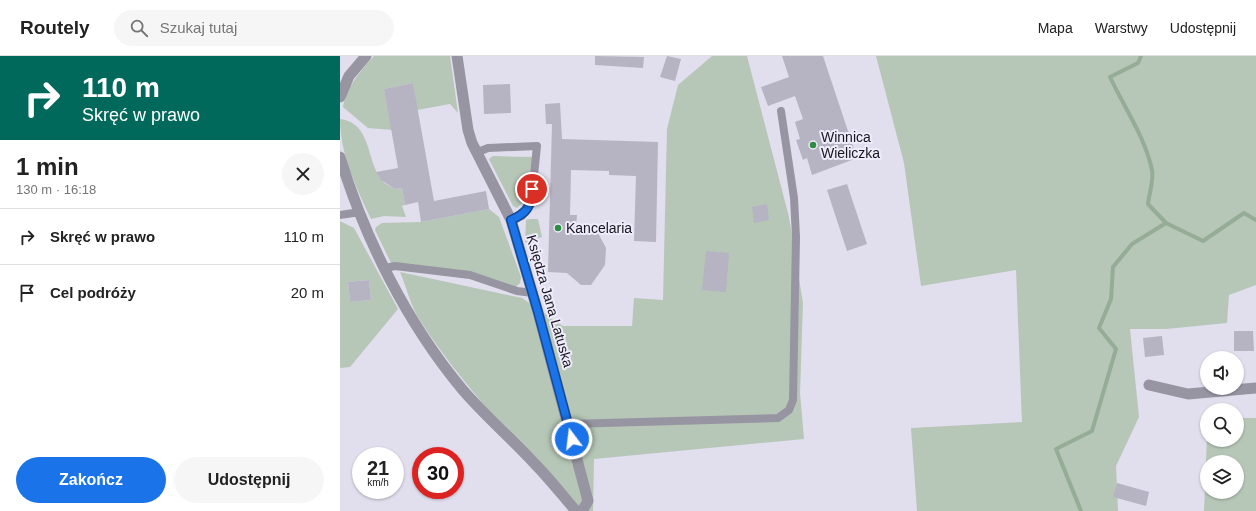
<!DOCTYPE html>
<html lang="pl">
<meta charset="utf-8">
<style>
:root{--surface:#fff;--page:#f6f6f6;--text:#222;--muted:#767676;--line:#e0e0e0;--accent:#1a73e8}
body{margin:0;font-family:Helvetica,sans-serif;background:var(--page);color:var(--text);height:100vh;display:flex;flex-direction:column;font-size:15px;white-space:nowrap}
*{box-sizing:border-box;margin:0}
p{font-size:13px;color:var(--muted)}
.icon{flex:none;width:22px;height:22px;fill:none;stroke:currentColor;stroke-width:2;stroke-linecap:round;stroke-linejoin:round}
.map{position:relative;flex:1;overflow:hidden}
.panel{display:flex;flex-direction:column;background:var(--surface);width:340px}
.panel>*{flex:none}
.banner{background:#00695c;color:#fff;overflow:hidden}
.buttons{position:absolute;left:860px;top:295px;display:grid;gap:8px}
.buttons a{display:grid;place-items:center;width:44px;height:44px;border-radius:50%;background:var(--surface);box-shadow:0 1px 3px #0004;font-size:20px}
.speed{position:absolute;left:12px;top:391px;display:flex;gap:8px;font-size:20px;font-weight:700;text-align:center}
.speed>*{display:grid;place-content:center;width:52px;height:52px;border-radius:50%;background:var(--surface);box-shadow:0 1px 3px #0004;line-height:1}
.speed small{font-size:10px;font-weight:400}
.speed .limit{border:6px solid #d22;background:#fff;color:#111}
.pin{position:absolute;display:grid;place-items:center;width:34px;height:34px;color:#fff;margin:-17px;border:2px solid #fff;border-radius:50%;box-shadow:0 1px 4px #0007}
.me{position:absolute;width:44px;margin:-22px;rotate:345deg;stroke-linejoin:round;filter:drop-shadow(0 0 3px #0008)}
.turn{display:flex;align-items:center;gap:14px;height:84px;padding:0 16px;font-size:18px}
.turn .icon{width:52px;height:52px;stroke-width:2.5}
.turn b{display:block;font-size:28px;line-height:34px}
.round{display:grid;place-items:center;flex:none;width:42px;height:42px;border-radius:21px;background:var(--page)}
.overview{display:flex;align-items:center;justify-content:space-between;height:68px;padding:0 16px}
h1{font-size:24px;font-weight:600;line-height:30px}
.action{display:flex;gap:8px;margin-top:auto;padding:8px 16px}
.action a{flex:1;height:46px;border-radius:24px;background:var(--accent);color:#fff;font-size:16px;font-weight:600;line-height:46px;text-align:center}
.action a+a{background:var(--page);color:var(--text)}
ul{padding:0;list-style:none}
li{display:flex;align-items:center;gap:12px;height:56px;padding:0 16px;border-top:1px solid var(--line)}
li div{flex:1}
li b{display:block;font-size:15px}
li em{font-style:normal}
header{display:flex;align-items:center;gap:24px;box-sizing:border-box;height:56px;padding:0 20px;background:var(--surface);border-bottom:1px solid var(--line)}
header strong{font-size:19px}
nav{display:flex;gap:22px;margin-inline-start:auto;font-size:14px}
.search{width:280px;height:36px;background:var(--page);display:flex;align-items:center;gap:10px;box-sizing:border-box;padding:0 14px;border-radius:22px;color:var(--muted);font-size:15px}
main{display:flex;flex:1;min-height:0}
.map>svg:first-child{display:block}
.green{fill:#b6c7b7;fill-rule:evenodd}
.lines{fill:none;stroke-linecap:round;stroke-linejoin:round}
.stream{stroke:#95ad96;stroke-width:4}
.building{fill:#b6b3c3}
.service{stroke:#9795a2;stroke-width:8}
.minor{stroke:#9795a2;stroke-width:11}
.route-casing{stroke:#114b97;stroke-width:10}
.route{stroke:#1a73e8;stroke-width:7}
.poi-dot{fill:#2d8d41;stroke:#eeebfb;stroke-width:1.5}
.labels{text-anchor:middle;stroke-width:4;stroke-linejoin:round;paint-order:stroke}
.poi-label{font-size:14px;fill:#19171d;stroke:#eeebfb;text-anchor:start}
.street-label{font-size:14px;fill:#19171d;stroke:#eeebfb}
</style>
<header>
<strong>Routely</strong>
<div class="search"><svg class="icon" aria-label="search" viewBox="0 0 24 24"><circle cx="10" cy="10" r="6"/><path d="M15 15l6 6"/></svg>Szukaj tutaj</div>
<nav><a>Mapa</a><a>Warstwy</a><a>Udostępnij</a></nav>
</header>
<main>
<section class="panel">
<div class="banner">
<div class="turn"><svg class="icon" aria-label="right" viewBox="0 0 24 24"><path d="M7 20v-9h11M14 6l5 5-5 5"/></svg><div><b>110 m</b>Skręć w prawo</div></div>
</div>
<div class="overview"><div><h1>1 min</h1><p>130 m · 16:18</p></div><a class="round"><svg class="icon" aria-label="close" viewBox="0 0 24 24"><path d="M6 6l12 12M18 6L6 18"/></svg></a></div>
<ul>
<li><svg class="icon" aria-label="right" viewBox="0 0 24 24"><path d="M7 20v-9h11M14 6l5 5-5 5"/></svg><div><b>Skręć w prawo</b></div><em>110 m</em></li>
<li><svg class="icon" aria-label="arrive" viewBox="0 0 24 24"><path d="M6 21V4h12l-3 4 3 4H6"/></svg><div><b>Cel podróży</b></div><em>20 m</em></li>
</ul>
<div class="action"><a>Zakończ</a><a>Udostępnij</a></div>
</section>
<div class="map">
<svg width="916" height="455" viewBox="0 0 916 455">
<rect width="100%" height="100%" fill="#e1deee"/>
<!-- green -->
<g class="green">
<path d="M 34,0 L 110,0 L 118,57 L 110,48 L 77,54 L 73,27 L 44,33 L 52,74 L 28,72 L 3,51 C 6,32 21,14 34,0 Z"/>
<path d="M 372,0 L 407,0 L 449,161 L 463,247 L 460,337 L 464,383 L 254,403 L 253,455 L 233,455 C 184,391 125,334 81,266 C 71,252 67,232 60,216 L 182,242 L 223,270 L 292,270 L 294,242 L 323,244 L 327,73 L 338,29 Z"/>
<path d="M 536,0 L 916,0 L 916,229 L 889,239 L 887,267 L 826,273 L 790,273 L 799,361 L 776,410 L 778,455 L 577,455 L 571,372 L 682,366 L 676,214 L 581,230 L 564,107 Z"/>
<path d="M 0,63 C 31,67 26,101 40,122 C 43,127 50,130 55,133 L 62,132 L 65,149 L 62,150 L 66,161 L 44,160 L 31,163 C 17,133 0,98 0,63 Z"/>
<path d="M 153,100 L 193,101 L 184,145 L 177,152 L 173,150 L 149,103 Z"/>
<path d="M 149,153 L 159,161 L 181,221 L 180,227 L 176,231 L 51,207 L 35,174 L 36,171 L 42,167 L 81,166 Z"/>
<path d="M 191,163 L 198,163 L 202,181 L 198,182 L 196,190 L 185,186 L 186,164 Z"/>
<path d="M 0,165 L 14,172 L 58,253 L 10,311 L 0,312 ZM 29,224 L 31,244 L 10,246 L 8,226 Z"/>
<path d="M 897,362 L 916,362 L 916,455 L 864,455 L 867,381 L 867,384 L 897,384 ZM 867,406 L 897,406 L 897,436 L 867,436 Z"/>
</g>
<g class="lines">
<!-- stream -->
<g class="stream">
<path d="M 826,167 L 863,185 L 904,157 L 916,164"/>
<path d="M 741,455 L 716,393 L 752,375 L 776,293 L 759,272 L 771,243 L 773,211 L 792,188 L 826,167 L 808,148 C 809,138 814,124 812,114 C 805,81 784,51 770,21 L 798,7 L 801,0"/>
</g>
</g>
<!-- building -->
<g class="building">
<path d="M 255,0 L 304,1 L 303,12 L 255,9 Z"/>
<path d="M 327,0 L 341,3 L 335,25 L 320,21 Z"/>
<path d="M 442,0 L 483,0 L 517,102 L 472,119 L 467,102 L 463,104 L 456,84 L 460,83 L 455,66 L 463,63 L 455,40 L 428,50 L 421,31 L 449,21 Z"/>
<path d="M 73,27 L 94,145 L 146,135 L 149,153 L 81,166 L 78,146 L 65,149 L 62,132 L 55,133 L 41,124 L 36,116 L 58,112 L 44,33 Z"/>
<path d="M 170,28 L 171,57 L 144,58 L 143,29 Z"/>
<path d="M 220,47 L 222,83 L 318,86 L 316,186 L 294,185 L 296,120 L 269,119 L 269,115 L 231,114 L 230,159 L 237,159 L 236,171 L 253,171 L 258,177 L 266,192 L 265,209 L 251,229 L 241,229 L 227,217 L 208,216 L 212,68 L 206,68 L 205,48 Z"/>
<path d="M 507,128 L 527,188 L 507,195 L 487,134 Z"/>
<path d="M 427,148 L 429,164 L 414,167 L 412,151 Z"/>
<path d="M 366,195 L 389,197 L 386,236 L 362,234 Z"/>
<path d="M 29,224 L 31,244 L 10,246 L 8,226 Z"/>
<path d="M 894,275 L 913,275 L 914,295 L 894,295 Z"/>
<path d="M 822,280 L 824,299 L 805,301 L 803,282 Z"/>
<path d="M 777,427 L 809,436 L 806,450 L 773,441 Z"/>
</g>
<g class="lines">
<!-- service -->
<g class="service">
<path d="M 138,96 L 148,92 L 197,90 L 191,148 L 182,160 L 171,164"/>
<path d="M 0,159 L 20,156"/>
<path d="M 45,212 L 55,210 L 130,219 L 177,235 L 193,237"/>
<path d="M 228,368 L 438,362 L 449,354 L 453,344 L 456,181 L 454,142 L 441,55"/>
</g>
<!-- minor -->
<g class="minor">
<path d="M 117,0 L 128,74 L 132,87 L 171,164 L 198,256 L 248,445 L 242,455"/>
<path d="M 0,41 L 9,20 L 26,0"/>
<path d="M 0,101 C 25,183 67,267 122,333 C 144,359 171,382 194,407 C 209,422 222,439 236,455"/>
<path d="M 809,329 L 848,338 L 916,332"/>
</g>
</g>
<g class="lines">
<!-- route casing -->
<g class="route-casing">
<path id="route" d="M 192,133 C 191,151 187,157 171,164 L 198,256 L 232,383"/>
</g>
<!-- route -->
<use href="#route" class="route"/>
</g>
<!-- markers -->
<g class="poi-dot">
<circle cx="473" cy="89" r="4"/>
<circle cx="218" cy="172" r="4"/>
</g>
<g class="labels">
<!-- poi labels -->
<g class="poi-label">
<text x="481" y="86">Winnica<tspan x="481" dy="16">Wieliczka</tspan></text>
<text x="226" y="177">Kancelaria</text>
</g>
<!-- street labels -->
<g class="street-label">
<text transform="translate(210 245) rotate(74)" y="5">Księdza Jana Latuska</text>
</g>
</g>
</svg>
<div class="buttons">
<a><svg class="icon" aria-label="sound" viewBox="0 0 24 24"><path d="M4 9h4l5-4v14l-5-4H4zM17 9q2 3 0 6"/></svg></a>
<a><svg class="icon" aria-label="search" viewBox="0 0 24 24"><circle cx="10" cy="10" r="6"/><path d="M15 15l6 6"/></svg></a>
<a><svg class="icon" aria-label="layers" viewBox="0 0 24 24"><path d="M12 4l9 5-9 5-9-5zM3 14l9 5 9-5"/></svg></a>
</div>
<div class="speed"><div>21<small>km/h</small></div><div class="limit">30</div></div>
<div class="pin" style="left:192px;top:133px;background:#d93025"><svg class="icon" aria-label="arrive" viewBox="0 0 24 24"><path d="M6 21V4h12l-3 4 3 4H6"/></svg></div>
<svg class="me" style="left:232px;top:383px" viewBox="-20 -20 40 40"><circle r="17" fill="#1a73e8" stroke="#fff" stroke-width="3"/><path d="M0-11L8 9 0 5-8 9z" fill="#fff"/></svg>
</div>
</main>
